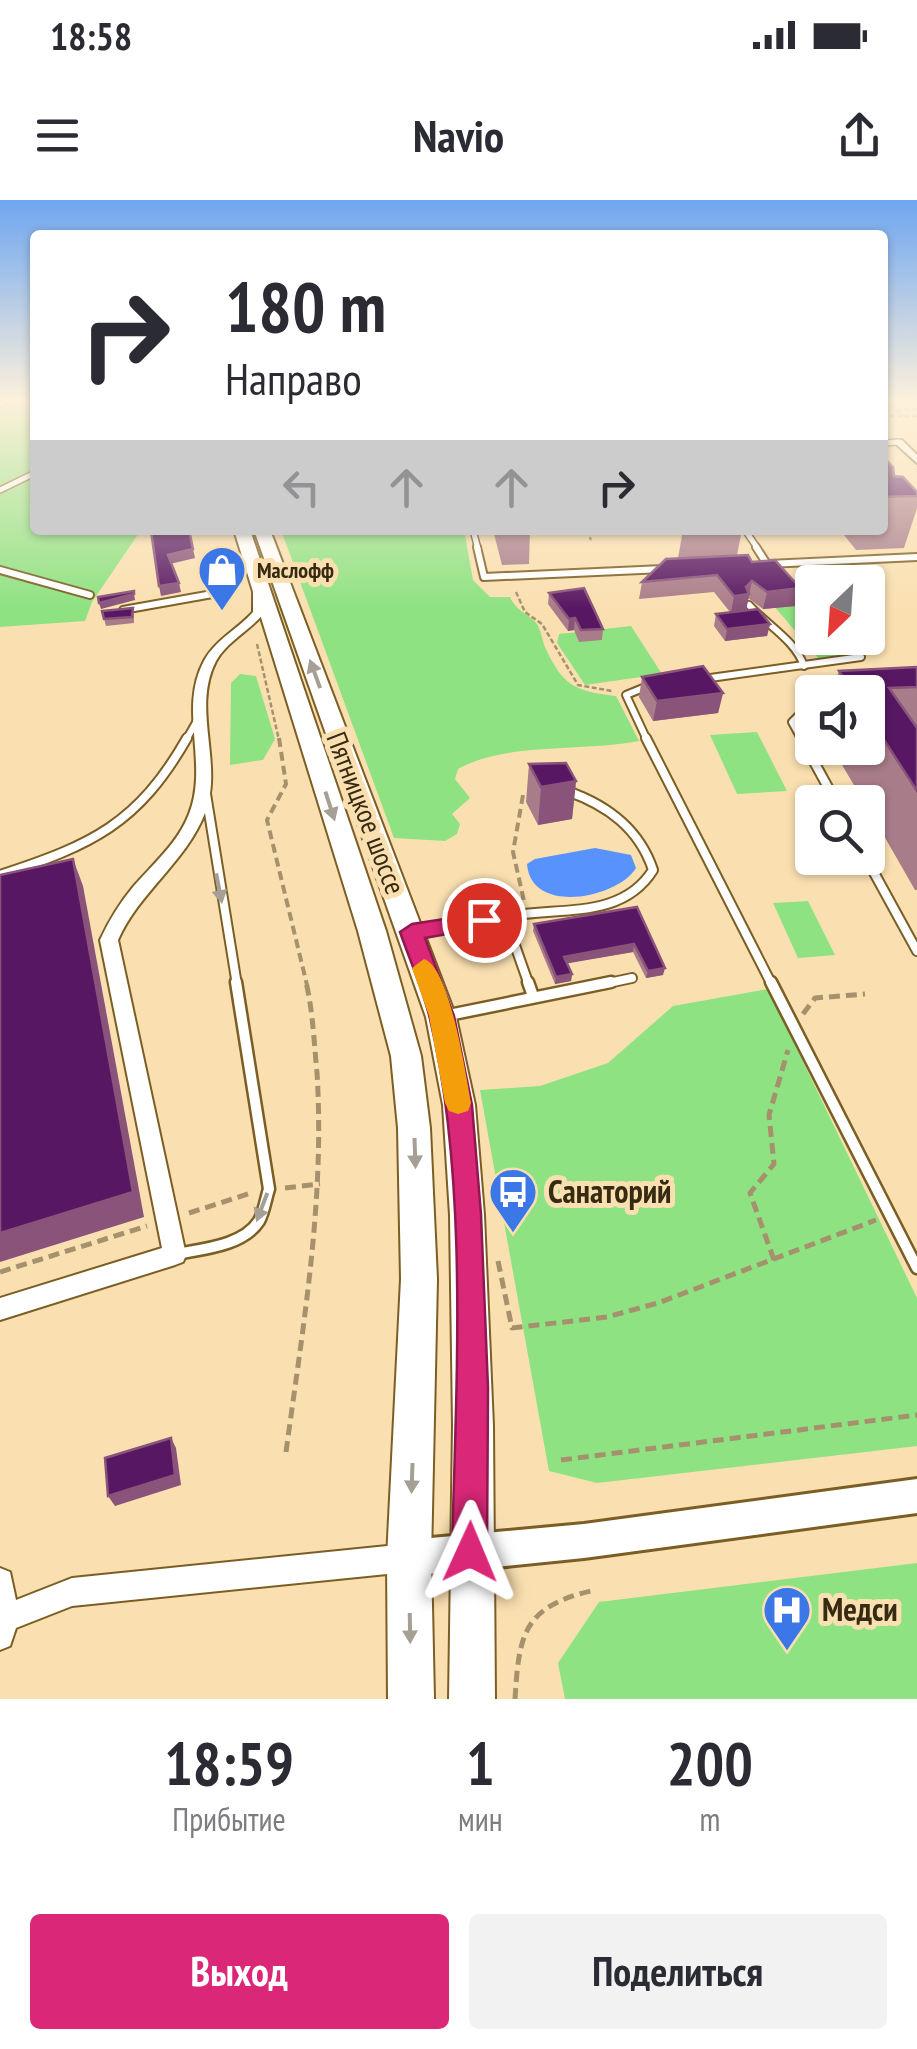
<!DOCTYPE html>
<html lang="ru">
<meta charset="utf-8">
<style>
:root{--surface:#fff;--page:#f2f2f3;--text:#2b2b33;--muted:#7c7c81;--accent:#db2777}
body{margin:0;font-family:"PT Sans Narrow",sans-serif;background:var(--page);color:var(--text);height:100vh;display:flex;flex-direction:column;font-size:38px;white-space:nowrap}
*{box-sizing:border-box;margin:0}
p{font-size:32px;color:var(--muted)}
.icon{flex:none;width:55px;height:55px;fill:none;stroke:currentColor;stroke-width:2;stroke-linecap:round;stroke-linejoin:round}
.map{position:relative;height:1499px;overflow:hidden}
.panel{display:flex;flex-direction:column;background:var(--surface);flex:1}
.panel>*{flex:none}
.guide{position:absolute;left:30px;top:30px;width:858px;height:305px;border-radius:10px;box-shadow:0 2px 8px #0004;background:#fff;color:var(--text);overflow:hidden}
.needle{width:65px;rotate:205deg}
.tools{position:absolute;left:795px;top:365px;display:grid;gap:20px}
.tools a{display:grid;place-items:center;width:90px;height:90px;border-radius:10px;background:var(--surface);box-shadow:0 2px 8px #0004;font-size:50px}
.pin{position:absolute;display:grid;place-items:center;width:85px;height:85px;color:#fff;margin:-42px;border:5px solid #fff;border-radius:50%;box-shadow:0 2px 10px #0007}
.me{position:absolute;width:110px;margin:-55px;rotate:1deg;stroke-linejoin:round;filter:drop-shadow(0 0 8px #0008)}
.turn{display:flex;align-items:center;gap:35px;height:210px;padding:0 30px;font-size:45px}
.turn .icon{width:130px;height:130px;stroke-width:2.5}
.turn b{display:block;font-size:70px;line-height:85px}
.lanes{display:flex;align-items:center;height:95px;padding:0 30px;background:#0003;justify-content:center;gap:50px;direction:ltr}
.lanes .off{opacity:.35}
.eta{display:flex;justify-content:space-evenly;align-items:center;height:170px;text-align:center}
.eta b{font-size:60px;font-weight:700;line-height:70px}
.primary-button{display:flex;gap:20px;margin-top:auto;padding:20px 30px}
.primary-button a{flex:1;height:115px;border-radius:10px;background:var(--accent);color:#fff;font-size:40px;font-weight:700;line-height:115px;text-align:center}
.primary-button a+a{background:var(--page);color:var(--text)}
.status{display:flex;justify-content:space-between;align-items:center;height:70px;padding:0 50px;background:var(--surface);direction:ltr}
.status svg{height:28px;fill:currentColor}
header{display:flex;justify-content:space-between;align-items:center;height:130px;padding:0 30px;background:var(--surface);font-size:45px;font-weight:700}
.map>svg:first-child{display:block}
.green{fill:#8ee282}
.water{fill:#5892fc}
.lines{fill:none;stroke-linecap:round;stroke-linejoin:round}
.lane-far3-casing{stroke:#7b5e24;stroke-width:8}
.lane-far2-casing{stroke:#7b5e24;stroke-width:10}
.lane-far1-casing{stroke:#7b5e24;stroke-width:12}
.lane-casing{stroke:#7b5e24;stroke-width:15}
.street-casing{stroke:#7b5e24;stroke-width:4}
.secondary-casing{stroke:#7b5e24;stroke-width:6}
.primary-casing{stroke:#7b5e24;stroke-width:4}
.path-far2{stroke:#a6916d;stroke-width:2.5;stroke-dasharray:5 2.5;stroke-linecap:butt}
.path-far1{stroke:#a6916d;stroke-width:4;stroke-dasharray:9 5;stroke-linecap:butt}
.path{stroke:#a6916d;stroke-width:5;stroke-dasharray:11 6;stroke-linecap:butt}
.lane-far3{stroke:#fff;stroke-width:5}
.lane-far2{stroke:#fff;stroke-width:6}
.lane-far1{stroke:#fff;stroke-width:8}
.lane{stroke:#fff;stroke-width:10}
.street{fill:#fff;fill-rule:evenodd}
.secondary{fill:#fff;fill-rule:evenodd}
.primary{fill:#fff;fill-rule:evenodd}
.wall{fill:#a97c8a}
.shaded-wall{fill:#89537a}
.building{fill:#581763;stroke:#89537a;stroke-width:2.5}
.oneway{fill:#a59f95}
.route{fill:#db2777;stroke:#8e194d;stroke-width:2.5}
.slow{fill:#f59e0b}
.labels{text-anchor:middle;stroke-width:10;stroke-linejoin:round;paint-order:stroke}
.far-poi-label{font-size:22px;font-weight:bold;fill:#372a13;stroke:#fae0b1;text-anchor:start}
.street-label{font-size:28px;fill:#372a13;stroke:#fae0b1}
.near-poi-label{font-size:32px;font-weight:bold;fill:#372a13;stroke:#fae0b1;text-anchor:start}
</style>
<div class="status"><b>18:58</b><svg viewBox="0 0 49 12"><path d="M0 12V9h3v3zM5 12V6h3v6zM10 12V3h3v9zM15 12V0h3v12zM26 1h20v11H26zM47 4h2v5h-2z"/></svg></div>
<header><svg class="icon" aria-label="menu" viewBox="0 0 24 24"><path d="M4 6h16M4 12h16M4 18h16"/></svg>Navio<svg class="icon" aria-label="share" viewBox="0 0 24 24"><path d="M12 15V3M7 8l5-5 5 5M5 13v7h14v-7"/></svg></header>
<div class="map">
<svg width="917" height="1499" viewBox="0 0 917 1499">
<rect width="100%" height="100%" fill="#fae0b1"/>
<!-- green -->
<g class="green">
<path d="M 0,199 L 35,199 L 35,330 L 141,330 L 92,402 L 85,421 L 0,427 Z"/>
<path d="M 281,330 L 464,330 L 473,380 L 490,397 L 510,397 C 517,412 528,413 537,424 C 541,430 542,440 545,447 C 563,486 574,491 616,496 L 639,541 C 583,552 506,542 458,569 L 455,579 L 470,598 L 452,614 L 460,624 L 457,634 L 445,641 L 394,638 Z"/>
<path d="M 812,389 L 812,438 L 847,438 L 861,454 L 819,459 L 762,392 Z"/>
<path d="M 631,426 L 662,474 L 585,485 L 557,443 L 559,434 Z"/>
<path d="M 240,474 L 256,476 L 275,539 L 263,560 L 230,565 L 231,483 Z"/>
<path d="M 757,532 L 787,591 L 737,594 L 710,535 Z"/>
<path d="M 808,701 L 835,755 L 798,758 L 773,703 Z"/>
<path d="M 768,789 L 917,1098 L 917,1246 L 597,1283 L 549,1271 L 480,890 L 540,886 L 608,863 L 673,806 Z"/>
<path d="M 917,1363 L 917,1499 L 565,1499 L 558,1463 L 599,1402 Z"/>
</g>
<!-- water -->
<path class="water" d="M 595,648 L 631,655 L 636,668 C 618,698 531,716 527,664 L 535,659 Z"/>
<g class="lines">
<!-- lane-far3 casing -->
<g class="lane-far3-casing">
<g id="lane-far3">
<path d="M 0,203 L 10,199"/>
<path d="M 882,243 L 899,242"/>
<path d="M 0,290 L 35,273"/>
<path d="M 473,330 L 478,349"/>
<path d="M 745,330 L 758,349"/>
</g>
</g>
<!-- lane-far2 casing -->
<g class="lane-far2-casing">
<g id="lane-far2">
<path d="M 477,347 L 484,377 L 663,369"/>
<path d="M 756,347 L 767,364"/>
<path d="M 768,364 L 917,357"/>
<path d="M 0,370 L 90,395"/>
<path d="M 749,405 C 768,426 795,440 804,466"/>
<path d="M 123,410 L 218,393"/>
<path d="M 703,479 L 861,457"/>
<path d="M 186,540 L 198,519"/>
<path d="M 647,540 L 626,495 L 648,486"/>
<path d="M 802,540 L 792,522 L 799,515 L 812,515"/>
</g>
</g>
<!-- lane-far1 casing -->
<g class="lane-far1-casing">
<g id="lane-far1">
<path d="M 646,538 L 772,785"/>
<path d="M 801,538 L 836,602"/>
<path d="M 206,594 L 237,785"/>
<path d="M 866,658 L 917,751"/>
<path d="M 0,675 C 92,645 138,624 187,538"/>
<path d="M 505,717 C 557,706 621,721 653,670 C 639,628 607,605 567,591"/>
<path d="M 412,732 L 505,717 L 529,785"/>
<path d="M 599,785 L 632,778"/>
</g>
</g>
<!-- lane casing -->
<g class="lane-casing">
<g id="lane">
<path d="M 528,782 L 533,796"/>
<path d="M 771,782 L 917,1068"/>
<path d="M 444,816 L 611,782"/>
<path d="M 176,1054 C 202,1049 243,1046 259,1021 C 264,1012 266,998 269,989 L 236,782"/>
</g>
</g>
<!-- street casing -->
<g class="street-casing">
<g id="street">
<path d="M 896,240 L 902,240 L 917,255 L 917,263 L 896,244 Z"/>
<path d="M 259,385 L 265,388 L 265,412 C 251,430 227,441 216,461 C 191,509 224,564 205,613 C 186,662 139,692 118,740 L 186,1055 L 183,1062 L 175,1065 L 0,1120 L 0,1098 L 162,1048 L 100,740 C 109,721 119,704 133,687 C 153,664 178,643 189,614 C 209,564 178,509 204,461 C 215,440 238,429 253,412 L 253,388 Z"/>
<path d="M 407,1344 L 417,1348 L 421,1358 L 417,1368 L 407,1372 L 72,1406 L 16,1428 L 10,1446 L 0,1450 L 0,1368 L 10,1372 L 16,1400 L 72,1378 Z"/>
</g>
</g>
<!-- secondary casing -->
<g class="secondary-casing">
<path id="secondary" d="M 917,1279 L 917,1313 L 584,1358 L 409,1376 L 397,1370 L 391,1358 L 397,1346 L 409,1340 L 584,1324 Z"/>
</g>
<!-- primary casing -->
<g class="primary-casing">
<g id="primary">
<path d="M 234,330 L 250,330 L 386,731 L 421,856 L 430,928 L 437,1079 L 431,1358 L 434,1499 L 388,1499 L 387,1358 L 401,1079 L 398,928 L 391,856 L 358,731 Z"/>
<path d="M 254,330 L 270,330 L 456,817 L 475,905 L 484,1015 L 493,1226 L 495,1499 L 449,1499 L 453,1226 L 450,1015 L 443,905 L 426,817 Z"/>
</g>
</g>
<!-- path-far2 -->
<g class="path-far2">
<path d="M 886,199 L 903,216"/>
<path d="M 908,202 L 917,202"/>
<path d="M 882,205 L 896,205"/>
<path d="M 897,210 L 917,209"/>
<path d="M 882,216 L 917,216"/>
<path d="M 587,330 L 591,340"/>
<path d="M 516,392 L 525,412 L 542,424 L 578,485 L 612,491"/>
<path d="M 257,444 L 279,540"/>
</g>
<!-- path-far1 -->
<g class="path-far1">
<path d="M 279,538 L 286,584 L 267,620 L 307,785"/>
<path d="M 523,595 L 513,652 L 524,701"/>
</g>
<!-- path -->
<g class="path">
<path d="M 803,814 L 815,798 L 865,794"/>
<path d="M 285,988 L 320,984"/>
<path d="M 189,1013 L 251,993"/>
<path d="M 774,1060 L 750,993 L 774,964 L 769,915 L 788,850"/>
<path d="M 498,1061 L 512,1128 L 607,1117 L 658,1103 L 876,1020"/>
<path d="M 0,1072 L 147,1026"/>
<path d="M 286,1252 C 303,1126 325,1001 317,873 C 314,842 313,812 306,782"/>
<path d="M 561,1260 L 917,1215"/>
<path d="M 515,1499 C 519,1435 523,1407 591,1391"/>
</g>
<!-- lane-far3 -->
<use href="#lane-far3" class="lane-far3"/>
<!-- lane-far2 -->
<use href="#lane-far2" class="lane-far2"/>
<!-- lane-far1 -->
<use href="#lane-far1" class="lane-far1"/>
<!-- lane -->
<use href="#lane" class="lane"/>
<!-- street -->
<use href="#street" class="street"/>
<!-- secondary -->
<use href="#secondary" class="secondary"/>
<!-- primary -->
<use href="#primary" class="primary"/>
</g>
<!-- wall -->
<g class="wall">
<path d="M 882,256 L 894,276 L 917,292 L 917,308 L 904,348 L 856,350 L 840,330 L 882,330 Z"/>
<path d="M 493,330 L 530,330 L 529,364 L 502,365 Z"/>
<path d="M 683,330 L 742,330 L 737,355 L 752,362 L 796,406 L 763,409 L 748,398 L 746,410 L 770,424 L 767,436 L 725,441 L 714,426 L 716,414 L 730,412 L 714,392 L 639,399 L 642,382 L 678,358 Z"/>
<path d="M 549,393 L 603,429 L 602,440 L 579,442 L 574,430 L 568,431 L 548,404 Z"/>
<path d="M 102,411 L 134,414 L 134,423 L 106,426 Z"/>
<path d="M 917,467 L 917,690 L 915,690 L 868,608 L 868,602 L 864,602 L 832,548 L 868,548 L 868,492 L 832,492 L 839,471 Z"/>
<path d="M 642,477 L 723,493 L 718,513 L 653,521 L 639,497 Z"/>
<path d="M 529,564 L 576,581 L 572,619 L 538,625 L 526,602 Z"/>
<path d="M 637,707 L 663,775 L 646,778 L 633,752 L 567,763 L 572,774 L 571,781 L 555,784 L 533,731 L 534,724 Z"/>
</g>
<!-- shaded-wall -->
<g class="shaded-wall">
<path d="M 193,349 L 195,358 L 170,364 L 168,355 Z"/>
<path d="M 752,381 L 746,411 L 731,413 L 734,396 Z"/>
<path d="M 179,383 L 181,392 L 161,396 L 159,386 Z"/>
<path d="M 800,388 L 796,406 L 763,409 L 767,392 Z"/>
<path d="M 134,394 L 135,400 L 101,409 L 99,403 Z"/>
<path d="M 575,418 L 574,430 L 568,431 L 569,419 Z"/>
<path d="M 770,424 L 767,436 L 725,441 L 727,429 Z"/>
<path d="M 723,493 L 718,513 L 653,521 L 657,501 Z"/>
<path d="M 576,581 L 572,619 L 538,625 L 541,587 Z"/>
<path d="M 73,659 L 83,686 L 144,1017 L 0,1062 L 0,1033 Z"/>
<path d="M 634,744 L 633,752 L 564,764 L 564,757 Z"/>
<path d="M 665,768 L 663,775 L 646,778 L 648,771 Z"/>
<path d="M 572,774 L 571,781 L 555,784 L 556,777 Z"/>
<path d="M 171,1238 L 176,1248 L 181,1285 L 115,1306 L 108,1296 Z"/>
</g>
<!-- building -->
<g class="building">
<path d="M 882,256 L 893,267 L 894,276 L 903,277 L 917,292 L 917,296 L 882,297 Z"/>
<path d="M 189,330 L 193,349 L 168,355 L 179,383 L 159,386 L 151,331 Z"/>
<path d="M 748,355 L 752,362 L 775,360 L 800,388 L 767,392 L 752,381 L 746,387 L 749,394 L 734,396 L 717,375 L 642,382 L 666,359 Z"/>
<path d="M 584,388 L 603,429 L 581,430 L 575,418 L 569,419 L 549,393 Z"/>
<path d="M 134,391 L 134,394 L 99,403 L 98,397 Z"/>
<path d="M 133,408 L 132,417 L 104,419 L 102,411 Z"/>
<path d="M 758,409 L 770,424 L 727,429 L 716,414 Z"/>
<path d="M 703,466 L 723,493 L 657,501 L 642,477 Z"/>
<path d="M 917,467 L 917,487 L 889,488 L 917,528 L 917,591 L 868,515 L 868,492 L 853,492 L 839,471 Z"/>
<path d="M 566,563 L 576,581 L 541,587 L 529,564 Z"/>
<path d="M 73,659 L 133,992 L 0,1033 L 0,675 Z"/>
<path d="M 637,707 L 665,768 L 648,771 L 634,744 L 564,757 L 572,774 L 556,777 L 534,724 Z"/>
<path d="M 171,1238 L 175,1275 L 108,1296 L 105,1258 Z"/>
</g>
<!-- one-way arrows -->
<defs><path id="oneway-solid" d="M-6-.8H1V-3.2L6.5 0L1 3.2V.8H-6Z" transform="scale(2.5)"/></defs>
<g class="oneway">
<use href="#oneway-solid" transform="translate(315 474) rotate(-110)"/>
<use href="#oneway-solid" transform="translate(330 606) rotate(72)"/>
<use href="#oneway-solid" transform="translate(219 688) rotate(79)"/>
<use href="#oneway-solid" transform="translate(415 953) rotate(88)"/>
<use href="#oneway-solid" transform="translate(262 1007) rotate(111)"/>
<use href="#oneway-solid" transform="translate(412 1278) rotate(92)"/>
<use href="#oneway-solid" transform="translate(410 1428) rotate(89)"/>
</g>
<!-- sky -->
<linearGradient id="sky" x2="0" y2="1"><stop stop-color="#6ea6f0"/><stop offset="0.49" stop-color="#fdf1dc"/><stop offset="1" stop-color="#fdf1dc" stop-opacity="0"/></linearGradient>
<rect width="917" height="409" fill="url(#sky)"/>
<!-- route -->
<path class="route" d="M 484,713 L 492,715 L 495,720 L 492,726 L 425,738 L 454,816 L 472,905 L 481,1014 L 488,1188 L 487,1352 L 482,1365 L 470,1370 L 457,1365 L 452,1352 C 456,1184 469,982 430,819 C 423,789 410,761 400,732 L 412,724 Z"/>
<!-- slow -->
<path class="slow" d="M 424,759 C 450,767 466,876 471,903 L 468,911 L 458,914 L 449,911 L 445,903 L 429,816 L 412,768 Z"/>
<!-- icons -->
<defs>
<g id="shop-pin" transform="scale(2.5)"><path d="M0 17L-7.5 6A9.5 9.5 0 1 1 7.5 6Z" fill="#3b77e6" stroke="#fae0b1"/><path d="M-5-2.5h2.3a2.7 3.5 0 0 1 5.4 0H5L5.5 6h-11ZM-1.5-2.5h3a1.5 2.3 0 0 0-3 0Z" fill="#fff"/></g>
<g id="bus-pin" transform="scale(2.5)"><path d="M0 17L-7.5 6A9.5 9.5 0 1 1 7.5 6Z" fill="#3b77e6" stroke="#fae0b1"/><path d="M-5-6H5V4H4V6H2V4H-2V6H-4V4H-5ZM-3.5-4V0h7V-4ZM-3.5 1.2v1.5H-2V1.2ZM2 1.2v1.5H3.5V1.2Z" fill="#fff"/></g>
<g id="hospital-pin" transform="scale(2.5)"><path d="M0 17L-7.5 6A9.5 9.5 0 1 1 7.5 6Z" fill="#3b77e6" stroke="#fae0b1"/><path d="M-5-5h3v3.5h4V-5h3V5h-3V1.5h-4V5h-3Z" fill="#fff"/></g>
</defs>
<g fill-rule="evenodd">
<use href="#shop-pin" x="222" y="370"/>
<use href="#bus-pin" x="513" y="992"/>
<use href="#hospital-pin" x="787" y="1410"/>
</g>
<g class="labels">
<!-- far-poi labels -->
<g class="far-poi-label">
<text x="257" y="378">Маслофф</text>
</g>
<!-- street labels -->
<g class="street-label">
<text transform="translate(366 613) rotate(69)" y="10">Пятницкое шоссе</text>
</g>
<!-- near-poi labels -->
<g class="near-poi-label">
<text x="548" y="1003">Санаторий</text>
<text x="822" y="1421">Медси</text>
</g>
</g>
</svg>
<div class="tools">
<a><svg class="needle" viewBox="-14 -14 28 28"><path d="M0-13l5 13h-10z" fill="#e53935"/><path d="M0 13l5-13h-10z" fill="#7c7c81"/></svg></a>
<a><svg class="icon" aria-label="sound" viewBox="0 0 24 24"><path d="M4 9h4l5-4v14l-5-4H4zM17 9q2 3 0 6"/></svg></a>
<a><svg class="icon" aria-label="search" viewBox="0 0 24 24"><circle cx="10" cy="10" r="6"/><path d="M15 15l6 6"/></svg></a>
</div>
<div class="pin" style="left:484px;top:720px;background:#d93025"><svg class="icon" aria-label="arrive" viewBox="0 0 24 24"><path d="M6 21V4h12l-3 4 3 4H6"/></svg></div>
<svg class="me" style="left:470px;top:1352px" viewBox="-20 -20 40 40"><path d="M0-17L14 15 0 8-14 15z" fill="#db2777" stroke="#fff" stroke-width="4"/></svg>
<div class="guide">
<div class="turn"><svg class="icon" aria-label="right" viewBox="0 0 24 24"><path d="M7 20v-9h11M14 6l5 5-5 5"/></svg><div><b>180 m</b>Направо</div></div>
<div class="lanes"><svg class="icon off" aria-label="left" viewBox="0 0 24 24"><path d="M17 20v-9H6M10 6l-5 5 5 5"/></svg><svg class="icon off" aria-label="ahead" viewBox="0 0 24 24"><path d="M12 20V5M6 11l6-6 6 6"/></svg><svg class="icon off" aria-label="ahead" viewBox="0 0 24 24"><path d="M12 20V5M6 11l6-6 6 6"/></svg><svg class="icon" aria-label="right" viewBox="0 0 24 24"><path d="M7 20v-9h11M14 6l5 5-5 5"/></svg></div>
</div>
</div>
<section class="panel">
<div class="eta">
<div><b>18:59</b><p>Прибытие</p></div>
<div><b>1</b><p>мин</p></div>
<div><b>200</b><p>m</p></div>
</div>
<div class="primary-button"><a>Выход</a><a>Поделиться</a></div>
</section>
